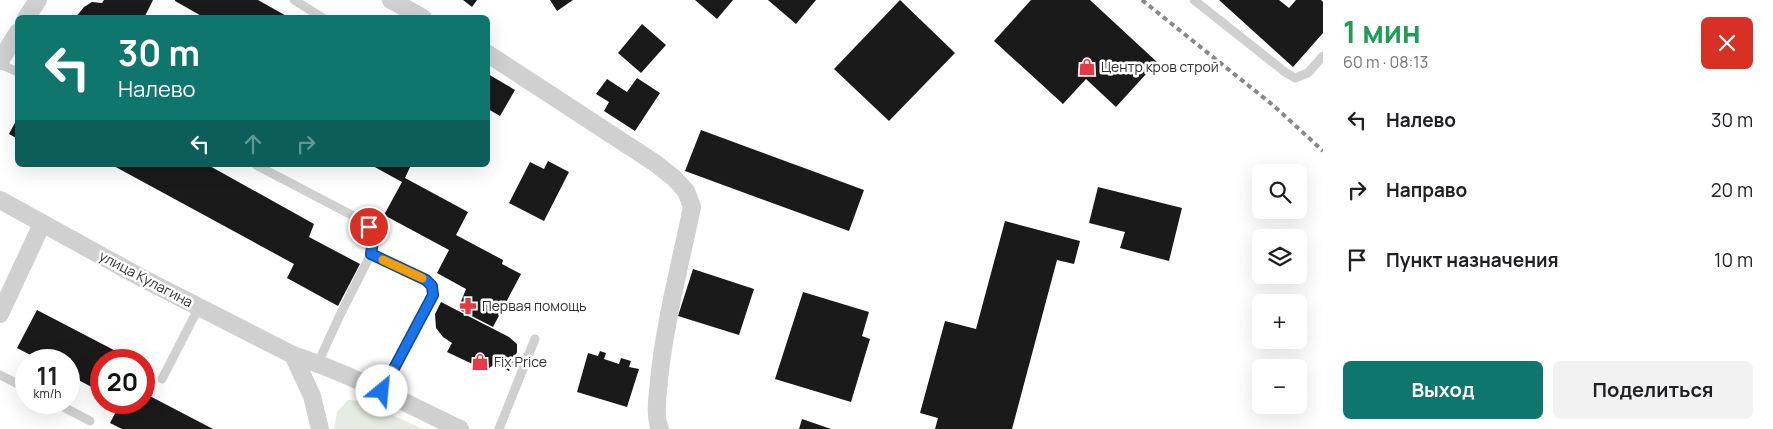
<!DOCTYPE html>
<html lang="ru">
<meta charset="utf-8">
<style>
:root{--surface:#fff;--page:#f2f2f2;--text:#202124;--muted:#757577;--accent:#0f766e}
body{margin:0;font-family:Manrope,sans-serif;background:var(--page);color:var(--text);height:100vh;display:flex;flex-direction:column;font-size:19px;white-space:nowrap}
*{box-sizing:border-box;margin:0}
p{font-size:16px;color:var(--muted)}
.icon{flex:none;width:28px;height:28px;fill:none;stroke:currentColor;stroke-width:2;stroke-linecap:round;stroke-linejoin:round}
.map{position:relative;flex:1;overflow:hidden}
.details{display:flex;flex-direction:column;background:var(--surface);width:450px}
.details>*{flex:none}
.hud{position:absolute;left:15px;top:15px;width:475px;height:152px;border-radius:8px;box-shadow:0 5px 20px #0002;background:#0f766e;color:#fff;overflow:hidden}
.fabs{position:absolute;left:1252px;top:164px;display:grid;gap:10px}
.fabs a{display:grid;place-items:center;width:55px;height:55px;border-radius:8px;background:var(--surface);box-shadow:0 5px 20px #0002;font-size:25px}
.speed{position:absolute;left:15px;top:349px;display:flex;gap:10px;font-size:25px;font-weight:700;text-align:center}
.speed>*{display:grid;place-content:center;width:65px;height:65px;border-radius:50%;background:var(--surface);box-shadow:0 5px 20px #0002;line-height:1}
.speed small{font-size:12px;font-weight:400}
.speed .limit{border:8px solid #d22;background:#fff;color:#111}
.pin{position:absolute;display:grid;place-items:center;width:42px;height:42px;color:#fff;margin:-21px;border:2px solid #fff;border-radius:50%;box-shadow:0 1px 5px #0007}
.me{position:absolute;width:55px;margin:-28px;rotate:28deg;stroke-linejoin:round;filter:drop-shadow(0 0 4px #0008)}
.turn{display:flex;align-items:center;gap:18px;height:105px;padding:0 20px;font-size:22px}
.turn .icon{width:65px;height:65px;stroke-width:2.5}
.turn b{display:block;font-size:35px;line-height:42px}
.lanes{display:flex;align-items:center;height:48px;padding:0 20px;background:#0003;justify-content:center;gap:25px;direction:ltr}
.lanes .off{opacity:.35}
.round{display:grid;place-items:center;flex:none;width:52px;height:52px;border-radius:8px;background:var(--page)}
.summary{display:flex;align-items:center;justify-content:space-between;height:85px;padding:0 20px}
h1{font-size:30px;font-weight:700;line-height:38px;color:#1e9e55}
.cta{display:flex;gap:10px;margin-top:auto;padding:10px 20px}
.cta a{flex:1;height:58px;border-radius:8px;background:var(--accent);color:#fff;font-size:20px;font-weight:700;line-height:58px;text-align:center}
.cta a+a{background:var(--page);color:var(--text)}
ul{padding:0;list-style:none}
li{display:flex;align-items:center;gap:15px;height:70px;padding:0 20px}
li div{flex:1}
li b{display:block;font-size:19px}
li em{font-style:normal}
main{display:flex;flex:1;min-height:0}
.map>svg:first-child{display:block}
.green{fill:#e6ecdf}
.building{fill:#1a1a1a}
.lines{fill:none;stroke-linecap:round;stroke-linejoin:round}
.service{stroke:#d0d0d0;stroke-width:9}
.minor{stroke:#d0d0d0;stroke-width:18}
.rail{stroke:#888;stroke-width:4;stroke-dasharray:5 4;stroke-linecap:butt}
.route-casing{stroke:#114b97;stroke-width:12}
.route{stroke:#1a73e8;stroke-width:9}
.slow{stroke:#f59e0b;stroke-width:9}
.labels{text-anchor:middle;stroke-width:5;stroke-linejoin:round;paint-order:stroke}
.poi-label{font-size:14px;fill:#333;stroke:#fff;text-anchor:start}
.street-label{font-size:14px;fill:#333;stroke:#fff}
</style>
<main>
<div class="map">
<svg width="1323" height="429" viewBox="0 0 1323 429">
<rect width="100%" height="100%" fill="#fff"/>
<!-- green -->
<path class="green" d="M 348,400 L 361,401 L 423,429 L 334,429 L 337,412 Z"/>
<!-- building -->
<g class="building">
<path d="M 104,0 L 153,0 L 144,18 L 75,18 L 84,7 L 92,2 L 102,3 Z"/>
<path d="M 175,0 L 258,0 L 290,18 L 205,18 L 175,1 Z"/>
<path d="M 463,0 L 477,0 L 472,7 Z"/>
<path d="M 550,0 L 573,0 L 557,11 Z"/>
<path d="M 695,0 L 733,0 L 717,19 Z"/>
<path d="M 768,0 L 816,0 L 796,24 Z"/>
<path d="M 900,0 L 955,53 L 889,121 L 834,69 Z"/>
<path d="M 1031,0 L 1090,0 L 1157,62 L 1116,107 L 1086,79 L 1063,104 L 994,41 Z"/>
<path d="M 1219,0 L 1279,0 L 1289,8 L 1296,0 L 1321,0 L 1323,2 L 1323,33 L 1293,67 Z"/>
<path d="M 642,24 L 666,45 L 641,73 L 618,53 Z"/>
<path d="M 488,74 L 515,90 L 500,116 L 488,109 Z"/>
<path d="M 637,78 L 660,93 L 635,131 L 604,111 L 609,102 L 596,94 L 607,79 L 627,92 Z"/>
<path d="M 18,117 L 18,139 L 9,134 Z"/>
<path d="M 701,130 L 864,190 L 849,231 L 685,171 Z"/>
<path d="M 548,161 L 569,172 L 544,221 L 509,203 L 530,162 L 544,169 Z"/>
<path d="M 112,165 L 208,165 L 314,224 L 309,237 L 360,264 L 338,306 L 287,278 L 294,264 Z"/>
<path d="M 371,165 L 411,165 L 405,178 L 468,212 L 456,235 L 503,260 L 502,264 L 521,274 L 493,327 L 458,309 L 466,289 L 437,273 L 449,250 L 384,215 L 402,182 Z"/>
<path d="M 1098,187 L 1182,208 L 1169,261 L 1120,248 L 1125,232 L 1089,223 Z"/>
<path d="M 1005,221 L 1080,241 L 1074,264 L 1057,260 L 1012,429 L 935,429 L 938,418 L 920,413 L 945,321 L 976,329 Z"/>
<path d="M 693,269 L 754,289 L 739,335 L 678,316 Z"/>
<path d="M 803,292 L 869,312 L 862,336 L 870,339 L 851,402 L 775,379 Z"/>
<path d="M 441,302 L 509,337 L 517,344 L 517,352 L 509,371 L 496,364 L 485,370 L 481,368 L 447,352 L 452,343 L 443,337 L 436,328 L 435,314 Z"/>
<path d="M 37,310 L 133,360 L 101,360 L 101,392 L 69,375 L 69,360 L 40,360 L 17,348 Z"/>
<path d="M 600,351 L 606,353 L 604,359 L 619,364 L 621,358 L 631,361 L 629,367 L 639,369 L 627,407 L 577,392 L 588,353 L 598,356 Z"/>
<path d="M 144,393 L 213,429 L 122,429 L 110,423 L 121,402 L 144,402 Z"/>
<path d="M 802,419 L 831,429 L 799,429 Z"/>
</g>
<g class="lines">
<!-- service -->
<g class="service">
<path d="M 294,0 L 323,18"/>
<path d="M 1194,0 L 1285,72 L 1295,78 L 1308,73 L 1323,56"/>
<path d="M 0,64 L 18,72"/>
<path d="M 256,165 L 363,221 L 374,235 L 371,254 L 340,315 L 318,363"/>
<path d="M 371,254 L 426,280 L 431,286 L 433,295 L 382,391"/>
<path d="M 0,375 L 26,388"/>
<path d="M 162,379 L 199,307"/>
<path d="M 54,402 L 90,421"/>
<path d="M 499,429 L 535,339"/>
</g>
<!-- minor -->
<g class="minor">
<path d="M 391,0 L 423,18"/>
<path d="M 26,18 L 38,0"/>
<path d="M 488,54 L 655,163 L 674,178 L 686,191 L 692,207 C 680,265 665,322 659,380 C 658,395 654,415 660,429"/>
<path d="M 0,61 L 18,32"/>
<path d="M 0,200 L 140,277 L 293,355 C 351,374 405,403 460,429"/>
<path d="M 0,314 L 42,224"/>
<path d="M 293,355 L 312,396 L 320,429"/>
</g>
<!-- rail -->
<path class="rail" d="M 1142,0 L 1274,106 L 1323,151"/>
</g>
<g class="lines">
<!-- route casing -->
<g class="route-casing">
<path id="route" d="M 369,227 L 374,235 L 371,254 L 426,280 L 432,286 L 433,295 L 382,391"/>
</g>
<!-- route -->
<use href="#route" class="route"/>
<!-- slow -->
<path class="slow" d="M 383,260 L 422,278"/>
</g>
<!-- icons -->
<defs>
<g id="shop-bare" transform="scale(1.35)"><path d="M-5-2.5h2.3a2.7 3.5 0 0 1 5.4 0H5L5.5 6h-11ZM-1.5-2.5h3a1.5 2.3 0 0 0-3 0Z" fill="#e63946" stroke="#fff" stroke-width="2.5" paint-order="stroke"/></g>
<g id="pharmacy-bare" transform="scale(1.35)"><path d="M-2-6h4v4h4v4h-4v4h-4v-4h-4v-4h4Z" fill="#e63946" stroke="#fff" stroke-width="2.5" paint-order="stroke"/></g>
</defs>
<g fill-rule="evenodd">
<use href="#shop-bare" x="1087" y="67"/>
<use href="#pharmacy-bare" x="468" y="306"/>
<use href="#shop-bare" x="480" y="362"/>
</g>
<g class="labels">
<!-- poi labels -->
<g class="poi-label">
<text x="1101" y="72">Центр кров строй</text>
<text x="482" y="311">Первая помощь</text>
<text x="494" y="367">Fix Price</text>
</g>
<!-- street labels -->
<g class="street-label">
<text transform="translate(146 279) rotate(28)" y="5">улица Кулагина</text>
</g>
</g>
</svg>
<div class="fabs">
<a><svg class="icon" aria-label="search" viewBox="0 0 24 24"><circle cx="10" cy="10" r="6"/><path d="M15 15l6 6"/></svg></a>
<a><svg class="icon" aria-label="layers" viewBox="0 0 24 24"><path d="M12 4l9 5-9 5-9-5zM3 14l9 5 9-5"/></svg></a>
<a>+</a>
<a>−</a>
</div>
<div class="speed"><div>11<small>km/h</small></div><div class="limit">20</div></div>
<div class="pin" style="left:369px;top:227px;background:#d93025"><svg class="icon" aria-label="arrive" viewBox="0 0 24 24"><path d="M6 21V4h12l-3 4 3 4H6"/></svg></div>
<svg class="me" style="left:382px;top:391px" viewBox="-20 -20 40 40"><circle r="19" fill="#fff"/><path d="M0-13L10 11 0 6-10 11z" fill="#1a73e8"/></svg>
<div class="hud">
<div class="turn"><svg class="icon" aria-label="left" viewBox="0 0 24 24"><path d="M17 20v-9H6M10 6l-5 5 5 5"/></svg><div><b>30 m</b>Налево</div></div>
<div class="lanes"><svg class="icon" aria-label="left" viewBox="0 0 24 24"><path d="M17 20v-9H6M10 6l-5 5 5 5"/></svg><svg class="icon off" aria-label="ahead" viewBox="0 0 24 24"><path d="M12 20V5M6 11l6-6 6 6"/></svg><svg class="icon off" aria-label="right" viewBox="0 0 24 24"><path d="M7 20v-9h11M14 6l5 5-5 5"/></svg></div>
</div>
</div>
<section class="details">
<div class="summary"><div><h1>1 мин</h1><p>60 m · 08:13</p></div><a class="round" style="background:#d93025;color:#fff"><svg class="icon" aria-label="close" viewBox="0 0 24 24"><path d="M6 6l12 12M18 6L6 18"/></svg></a></div>
<ul>
<li><svg class="icon" aria-label="left" viewBox="0 0 24 24"><path d="M17 20v-9H6M10 6l-5 5 5 5"/></svg><div><b>Налево</b></div><em>30 m</em></li>
<li><svg class="icon" aria-label="right" viewBox="0 0 24 24"><path d="M7 20v-9h11M14 6l5 5-5 5"/></svg><div><b>Направо</b></div><em>20 m</em></li>
<li><svg class="icon" aria-label="arrive" viewBox="0 0 24 24"><path d="M6 21V4h12l-3 4 3 4H6"/></svg><div><b>Пункт назначения</b></div><em>10 m</em></li>
</ul>
<div class="cta"><a>Выход</a><a>Поделиться</a></div>
</section>
</main>
